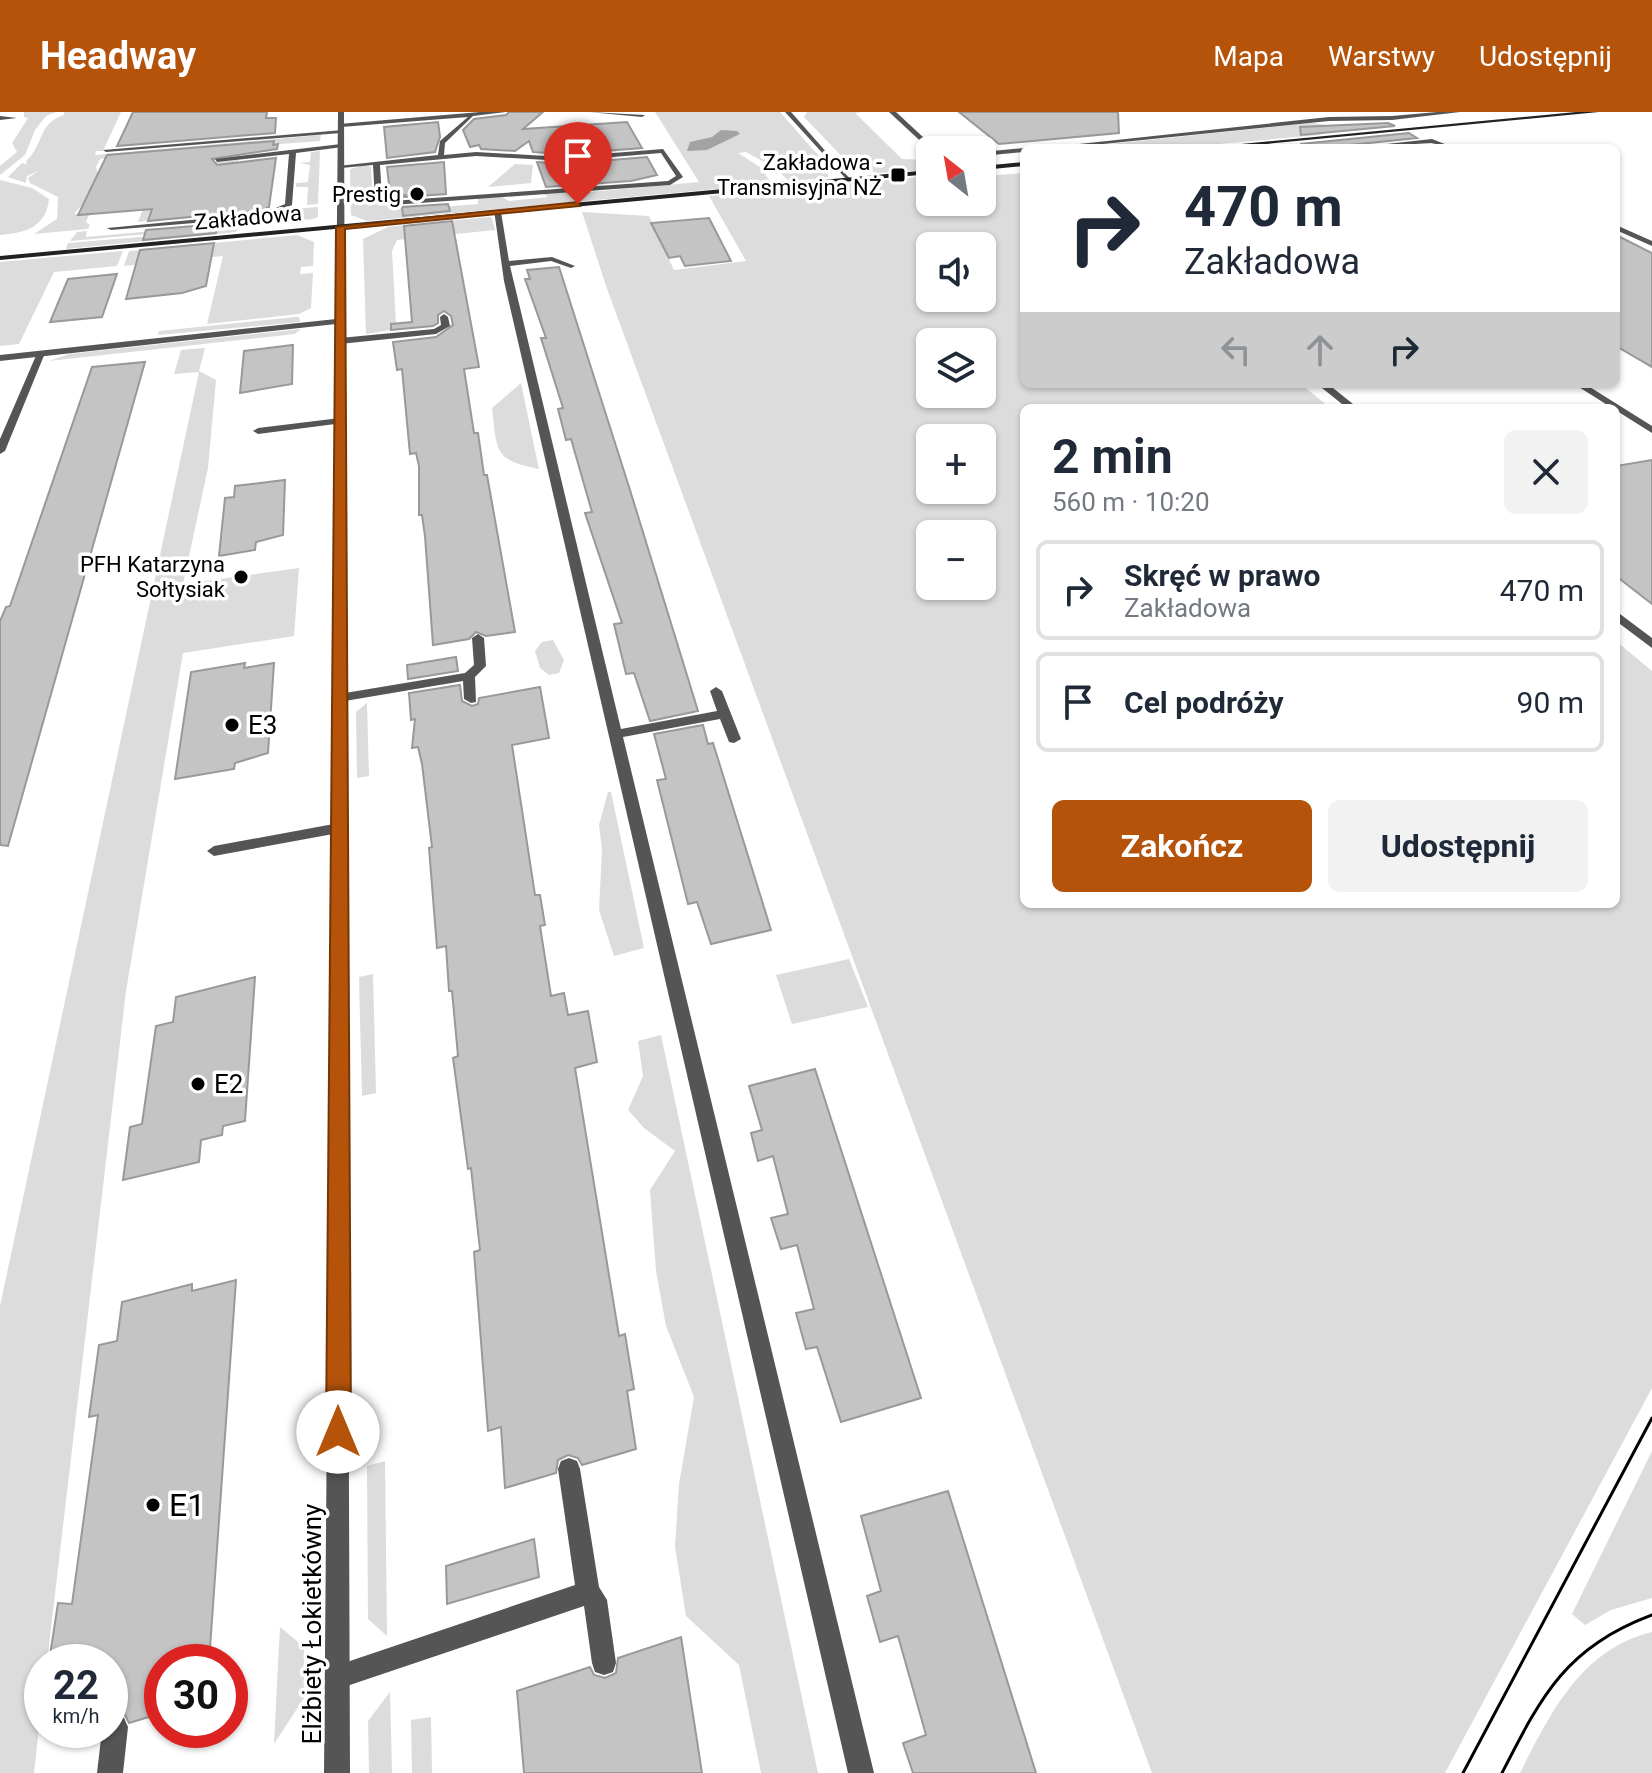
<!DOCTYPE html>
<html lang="pl">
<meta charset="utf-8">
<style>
:root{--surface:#fff;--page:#f2f2f3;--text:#1f2937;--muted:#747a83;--line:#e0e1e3;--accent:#b45309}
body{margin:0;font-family:Roboto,sans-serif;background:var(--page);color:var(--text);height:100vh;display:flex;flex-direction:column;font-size:30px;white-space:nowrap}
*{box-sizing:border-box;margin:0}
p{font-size:26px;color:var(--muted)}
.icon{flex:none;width:44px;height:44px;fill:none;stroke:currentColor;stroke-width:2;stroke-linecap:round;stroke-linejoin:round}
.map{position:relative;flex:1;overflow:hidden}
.drawer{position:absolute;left:1020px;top:292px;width:600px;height:504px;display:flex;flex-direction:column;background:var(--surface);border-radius:12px;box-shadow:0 2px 6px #0004}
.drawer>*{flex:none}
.guide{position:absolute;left:1020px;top:32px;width:600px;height:244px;border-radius:12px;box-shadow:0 2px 6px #0004;background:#fff;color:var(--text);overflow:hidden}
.needle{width:52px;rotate:329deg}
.buttons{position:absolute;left:916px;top:24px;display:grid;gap:16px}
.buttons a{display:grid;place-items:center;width:80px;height:80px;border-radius:12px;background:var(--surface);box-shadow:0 2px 6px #0004;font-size:40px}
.speed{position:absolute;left:24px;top:1532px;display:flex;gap:16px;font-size:40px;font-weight:700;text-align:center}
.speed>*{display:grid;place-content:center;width:104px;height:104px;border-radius:50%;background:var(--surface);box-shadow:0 2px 6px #0004;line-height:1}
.speed small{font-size:20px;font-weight:400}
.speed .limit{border:12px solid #d22;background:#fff;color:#111}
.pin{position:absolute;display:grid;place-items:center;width:68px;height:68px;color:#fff;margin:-82px -34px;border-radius:50% 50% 50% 0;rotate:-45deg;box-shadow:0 0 8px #0007}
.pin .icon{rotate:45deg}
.me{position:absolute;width:88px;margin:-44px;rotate:0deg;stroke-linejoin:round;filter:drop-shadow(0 0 6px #0008)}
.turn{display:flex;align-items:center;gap:28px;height:168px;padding:0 32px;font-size:36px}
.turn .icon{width:104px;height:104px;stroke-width:2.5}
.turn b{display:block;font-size:56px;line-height:68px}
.lanes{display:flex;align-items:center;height:76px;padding:0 32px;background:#0003;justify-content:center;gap:40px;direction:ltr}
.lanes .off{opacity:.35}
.round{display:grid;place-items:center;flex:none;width:84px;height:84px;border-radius:12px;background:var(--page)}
.overview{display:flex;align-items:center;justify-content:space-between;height:136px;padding:0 32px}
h1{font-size:48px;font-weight:700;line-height:60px}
.action{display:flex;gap:16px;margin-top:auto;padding:16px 32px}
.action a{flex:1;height:92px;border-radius:12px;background:var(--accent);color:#fff;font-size:32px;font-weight:700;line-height:92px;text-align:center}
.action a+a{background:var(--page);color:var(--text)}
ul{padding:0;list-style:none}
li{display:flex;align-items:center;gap:24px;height:100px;margin:0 16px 12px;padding:0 16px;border:4px solid var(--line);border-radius:12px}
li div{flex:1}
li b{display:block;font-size:30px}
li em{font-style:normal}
header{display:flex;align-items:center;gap:48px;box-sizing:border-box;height:112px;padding:0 40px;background:var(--accent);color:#fff}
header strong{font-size:38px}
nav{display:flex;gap:44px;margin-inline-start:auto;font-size:28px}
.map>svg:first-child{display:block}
.green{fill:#dcdcdc;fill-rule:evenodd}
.water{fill:#a3a3a3}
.building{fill:#c4c4c4;stroke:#999;stroke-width:2}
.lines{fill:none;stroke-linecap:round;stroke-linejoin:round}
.lane{fill:#555;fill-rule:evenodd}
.street{fill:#555;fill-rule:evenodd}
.secondary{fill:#222;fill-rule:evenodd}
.tram{stroke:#000;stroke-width:3}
.route{fill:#b45309;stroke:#753606;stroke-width:2}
.poi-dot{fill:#000;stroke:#fff;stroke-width:3}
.labels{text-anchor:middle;stroke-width:7;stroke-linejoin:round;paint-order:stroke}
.far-poi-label{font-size:22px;fill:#000;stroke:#fff;text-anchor:end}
.far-street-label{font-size:22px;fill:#000;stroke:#fff}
.poi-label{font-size:26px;fill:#000;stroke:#fff;text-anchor:start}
.street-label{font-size:26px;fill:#000;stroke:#fff}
.near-poi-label{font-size:32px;fill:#000;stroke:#fff;text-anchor:start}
</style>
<header>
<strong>Headway</strong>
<nav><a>Mapa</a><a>Warstwy</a><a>Udostępnij</a></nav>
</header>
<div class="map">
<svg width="1652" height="1661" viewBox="0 0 1652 1661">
<rect width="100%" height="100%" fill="#fff"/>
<!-- green -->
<g class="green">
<path d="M 24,0 L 56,0 L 46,4 L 35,18 L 25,43 L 0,63 L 0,54 L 17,40 L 12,31 L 28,6 L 24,5 Z"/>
<path d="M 64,0 L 121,0 L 103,39 L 96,39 L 95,43 L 321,23 L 320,29 L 90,46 L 122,44 L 100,47 L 96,55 L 98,62 L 238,48 L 242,97 L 274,96 L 194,105 L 195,101 L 138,110 L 143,97 L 85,89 L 74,102 L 90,101 L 86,110 L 90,113 L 88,117 L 34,122 L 57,107 L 58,85 L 30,71 L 28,66 L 38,59 L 27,64 L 26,71 L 8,65 L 22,51 L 36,56 L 27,53 L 26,49 C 44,33 38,11 64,3 Z"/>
<path d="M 655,0 L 780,0 L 832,59 L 828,60 L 828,65 L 790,70 L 778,59 L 800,57 L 795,49 L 766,51 L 746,40 L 738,41 L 760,55 L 772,72 L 367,109 L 351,103 L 350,57 L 364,53 L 371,55 L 373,89 C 392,100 457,94 478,92 L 478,86 L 500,84 L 509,89 L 548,85 L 542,81 L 591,80 L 699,70 Z"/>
<path d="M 807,0 L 861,0 L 855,1 L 902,47 L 930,48 L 930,58 L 878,61 L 853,56 L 804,5 Z"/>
<path d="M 1311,11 L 1334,14 L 1332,19 L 1319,23 L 1173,36 L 1073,36 Z"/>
<path d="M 320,39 L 318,92 L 307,93 L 308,75 L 296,75 L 296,71 L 308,70 L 310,53 L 299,51 L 310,50 L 311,40 Z"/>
<path d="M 515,52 L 533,53 L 531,71 L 488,75 Z"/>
<path d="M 1024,61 L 1024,272 L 1301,272 L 1330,296 L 1024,296 L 1024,792 L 1616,792 L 1616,529 L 1652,559 L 1652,1276 L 1445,1661 L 1152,1661 L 606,174 L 582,100 L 649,104 L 674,158 L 746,149 L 709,84 L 930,64 L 930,90 L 982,90 L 982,64 ZM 930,134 L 982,134 L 982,186 L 930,186 ZM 930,230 L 982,230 L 982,282 L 930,282 ZM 930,326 L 982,326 L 982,378 L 930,378 ZM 930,422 L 982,422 L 982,474 L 930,474 Z"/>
<path d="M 0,68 L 32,76 L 49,87 C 46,116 24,121 0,123 Z"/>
<path d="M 318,95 L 318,105 L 313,107 L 70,129 L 77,120 L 87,119 L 86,125 L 265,109 L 266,105 L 291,97 Z"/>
<path d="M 489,105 L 492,106 L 495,118 L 397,128 L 392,139 L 396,212 L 390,212 L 390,218 L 366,222 L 363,127 L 388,115 Z"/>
<path d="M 238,117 L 236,120 L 66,137 L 68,131 Z"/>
<path d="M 297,123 L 314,130 L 313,154 L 301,155 L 300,162 L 313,161 L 311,196 L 299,202 L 207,212 L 223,144 L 124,154 L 129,139 Z"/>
<path d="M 123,139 L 117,154 L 54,160 L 19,232 L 0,234 L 0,150 Z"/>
<path d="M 295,205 L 299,205 L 300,210 L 158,223 L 159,219 Z"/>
<path d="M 301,217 L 295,222 L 49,249 L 69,242 Z"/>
<path d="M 205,236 L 199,259 L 216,268 L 208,356 L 183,472 L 299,456 L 294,524 L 183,541 L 126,879 L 47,1550 L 42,1550 L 42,1590 L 34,1661 L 0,1661 L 0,1194 L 199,260 L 174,262 L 181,238 Z"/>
<path d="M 521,271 L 537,348 L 539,357 C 493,349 497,337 492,296 Z"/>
<path d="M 553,528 L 564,548 L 559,561 L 549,563 L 540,556 L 535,539 L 542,530 Z"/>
<path d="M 367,591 L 369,664 L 357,666 L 356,600 Z"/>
<path d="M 608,680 L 611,680 L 644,836 L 614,844 L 599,798 L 602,738 L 599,713 Z"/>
<path d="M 849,847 L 868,895 L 792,912 L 776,863 Z"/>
<path d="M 373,862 L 376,981 L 362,984 L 359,865 Z"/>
<path d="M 661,923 L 818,1661 L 761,1661 L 739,1553 L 686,1504 L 675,1435 L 679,1372 L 694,1285 L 666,1214 L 656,1159 L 650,1078 L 675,1039 L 644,1016 L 628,998 L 643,964 L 638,929 Z"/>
<path d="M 1652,1339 L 1652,1486 L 1611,1498 L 1585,1513 L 1572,1502 Z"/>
<path d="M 385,1349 L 387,1524 L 368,1507 L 367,1354 Z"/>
<path d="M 280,1515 L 304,1535 L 304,1586 L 274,1632 Z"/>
<path d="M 1652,1520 L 1652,1661 L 1520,1661 C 1550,1602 1581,1537 1652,1520 Z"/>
<path d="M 390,1580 L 392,1661 L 369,1661 L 368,1609 Z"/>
<path d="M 431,1605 L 432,1661 L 412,1661 L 411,1608 Z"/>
</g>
<!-- water -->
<path class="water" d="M 721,18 L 737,19 L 740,22 L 707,38 L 687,39 L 690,30 L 712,25 Z"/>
<!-- building -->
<g class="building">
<path d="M 133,0 L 267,0 L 266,6 L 276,6 L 275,21 L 117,34 Z"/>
<path d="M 509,0 L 543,0 L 523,17 L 627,10 L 642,36 L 564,42 L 533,40 L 529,29 L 515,39 L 481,37 L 479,33 L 470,35 L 463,18 L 474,7 L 506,3 Z"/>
<path d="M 959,0 L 1118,0 L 1119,21 L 999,32 Z"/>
<path d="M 438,10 L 440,25 L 435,40 L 387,46 L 384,15 Z"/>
<path d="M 1388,11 L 1395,14 L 1301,23 L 1300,15 Z"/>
<path d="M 1409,21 L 1417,26 L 1350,33 L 1347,36 L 1301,36 L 1301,32 Z"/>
<path d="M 274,29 L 273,33 L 278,32 L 277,37 L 212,47 L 217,53 L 276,46 L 269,95 L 263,98 L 148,109 L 152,97 L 78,103 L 107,43 Z"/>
<path d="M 647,45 L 657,63 L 631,69 L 546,75 L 537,50 L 564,52 Z"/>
<path d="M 444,50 L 446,82 L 403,85 L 405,83 L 390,82 L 387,55 Z"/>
<path d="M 448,92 L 450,99 L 403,104 L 402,95 Z"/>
<path d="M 709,106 L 731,149 L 685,154 L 680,144 L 669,146 L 651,111 Z"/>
<path d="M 452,109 L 479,255 L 464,257 L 474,321 L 478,321 L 484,363 L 487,363 L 515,520 L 486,524 L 476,520 L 469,527 L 433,533 L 425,424 L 422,403 L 419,403 L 419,354 L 416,341 L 410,342 L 402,257 L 397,258 L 393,230 L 436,225 L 453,213 L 451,204 L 444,199 L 438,203 L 438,211 L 433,214 L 391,218 L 391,212 L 412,210 L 404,114 Z"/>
<path d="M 218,112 L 216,121 L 143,128 L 146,118 Z"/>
<path d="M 1616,123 L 1652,141 L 1652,255 L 1616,234 Z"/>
<path d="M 214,131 L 206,174 L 182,181 L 126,187 L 140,138 Z"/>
<path d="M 559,155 L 630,378 L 698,599 L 650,609 L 634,561 L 626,562 L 614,512 L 622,511 L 585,401 L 592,400 L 571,327 L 566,328 L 558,297 L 563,296 L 541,226 L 546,226 L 525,167 L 530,167 L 527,158 Z"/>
<path d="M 117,162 L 102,205 L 50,210 L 68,167 Z"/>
<path d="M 293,233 L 292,272 L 240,281 L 244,239 Z"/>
<path d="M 145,250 L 8,734 L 0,733 L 0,509 L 6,495 L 10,494 L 92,255 Z"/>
<path d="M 1652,348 L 1652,492 L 1616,464 L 1616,354 Z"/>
<path d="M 285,368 L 283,423 L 256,430 L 255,438 L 219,444 L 225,386 L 234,385 L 235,374 Z"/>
<path d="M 456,545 L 458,559 L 408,567 L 407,553 Z"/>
<path d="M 245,551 L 244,556 L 274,551 L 268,641 L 235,651 L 234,657 L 175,667 L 191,560 Z"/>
<path d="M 460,573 L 462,589 L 472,594 L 478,592 L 479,586 L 540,575 L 549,626 L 512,633 L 535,783 L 540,783 L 545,813 L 540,814 L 551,884 L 564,881 L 568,903 L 588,899 L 597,950 L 575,956 L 619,1224 L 625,1222 L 634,1277 L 627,1279 L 636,1337 L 582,1353 L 578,1346 L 568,1343 L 558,1348 L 556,1361 L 505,1376 L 501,1315 L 488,1319 L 474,1140 L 480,1138 L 471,1056 L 468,1057 L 453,946 L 458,944 L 452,879 L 449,879 L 446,834 L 437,836 L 429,736 L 432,735 L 422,652 L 418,635 L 412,636 L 415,607 L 411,608 L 409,581 Z"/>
<path d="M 703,613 L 708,632 L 713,631 L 771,818 L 711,832 L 697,790 L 688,792 L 657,668 L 666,667 L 654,622 Z"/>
<path d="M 255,865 L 245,1009 L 223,1014 L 222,1023 L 201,1028 L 199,1050 L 123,1068 L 130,1015 L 142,1012 L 156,914 L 173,910 L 176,885 Z"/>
<path d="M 815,957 L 921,1286 L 841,1310 L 817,1235 L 806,1237 L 796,1201 L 814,1197 L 797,1133 L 781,1137 L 771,1106 L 788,1102 L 773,1044 L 758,1049 L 751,1021 L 762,1018 L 749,974 Z"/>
<path d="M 236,1168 L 209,1550 L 162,1550 L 162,1601 L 129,1611 L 125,1603 L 116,1599 L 110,1601 L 110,1550 L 49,1550 L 58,1491 L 72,1492 L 98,1303 L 89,1305 L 99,1233 L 117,1229 L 122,1190 L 192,1172 L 192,1179 Z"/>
<path d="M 948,1379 L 1036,1661 L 913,1661 L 903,1631 L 926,1623 L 898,1524 L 880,1530 L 867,1484 L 881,1479 L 861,1404 Z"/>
<path d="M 534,1427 L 539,1465 L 447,1492 L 446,1454 Z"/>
<path d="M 681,1525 L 702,1661 L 524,1661 L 517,1579 L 590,1555 L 594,1563 L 605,1566 L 616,1561 L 618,1546 Z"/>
</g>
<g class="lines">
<!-- lane -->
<g class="lane">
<path d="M 480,0 L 506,0 L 473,4 L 445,31 L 444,43 L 476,40 L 564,45 L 663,37 L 683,65 L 670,73 L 392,93 L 375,88 L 373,53 L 341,56 L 338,54 L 438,43 L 440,29 L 468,5 L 341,15 L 339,12 ZM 661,41 L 676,64 L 668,69 L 392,89 L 382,87 L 380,53 L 476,44 L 564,49 Z"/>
<path d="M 589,0 L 645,3 L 642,5 Z"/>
<path d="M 785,0 L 791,0 L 851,68 L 847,68 Z"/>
<path d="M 889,0 L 896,0 L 937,38 L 930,38 Z"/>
<path d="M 1437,0 L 1460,0 L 1392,8 L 1329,9 L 1064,36 L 1042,36 L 1329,5 L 1392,4 Z"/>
<path d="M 0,4 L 17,6 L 0,8 Z"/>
<path d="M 343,18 L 341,21 L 106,40 L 103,38 Z"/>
<path d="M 1432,27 L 1455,36 L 1431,31 L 1350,36 Z"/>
<path d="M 341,32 L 343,35 L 296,41 L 292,93 L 265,105 L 111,118 L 107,116 L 264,101 L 285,92 L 289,42 L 217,50 L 215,47 Z"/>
<path d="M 1024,36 L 1024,40 L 982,44 L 982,40 Z"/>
<path d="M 494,98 L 501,100 L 509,149 L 552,145 L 575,154 L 571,156 L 551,149 L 510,154 L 621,617 L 717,599 L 710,579 L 716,575 L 722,579 L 741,627 L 734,631 L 729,630 L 720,607 L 623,625 L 874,1661 L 848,1661 L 504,169 Z"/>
<path d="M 1616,113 L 1652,129 L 1652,134 L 1616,118 Z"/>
<path d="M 444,202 L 448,205 L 450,214 L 436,222 L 340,232 L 336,229 L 340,226 L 434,217 L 441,213 L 440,205 Z"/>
<path d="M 38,239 L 45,241 L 5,339 L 0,342 L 0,327 Z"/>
<path d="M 1317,272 L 1328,272 L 1358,296 L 1347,296 Z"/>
<path d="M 1574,272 L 1585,272 L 1652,314 L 1652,321 Z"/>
<path d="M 340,306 L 345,309 L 343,311 L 258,322 L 253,319 L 258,316 Z"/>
<path d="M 1616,499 L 1652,526 L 1652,536 L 1616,509 Z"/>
<path d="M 478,522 L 484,526 L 486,554 L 475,565 L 476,590 L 471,591 L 464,587 L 463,569 L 339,590 L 332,586 L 339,582 L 465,561 L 474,553 L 472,526 Z"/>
<path d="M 339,711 L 346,716 L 344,720 L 214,744 L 207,739 L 214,734 Z"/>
<path d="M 569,1346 L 577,1349 L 580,1357 L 599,1475 L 607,1488 L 616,1551 L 613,1560 L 604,1563 L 595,1560 L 592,1551 L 584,1494 L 338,1577 L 329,1574 L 326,1565 L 329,1556 L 338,1553 L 575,1473 L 558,1357 L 561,1349 Z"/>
<path d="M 115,1602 L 124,1606 L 128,1615 L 123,1661 L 97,1661 L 102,1618 L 110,1618 L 110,1604 Z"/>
</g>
<!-- street -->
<path class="street" d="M 338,0 L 344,0 L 350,1661 L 324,1661 L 336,212 L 0,249 L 0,243 L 336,207 Z"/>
<!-- secondary -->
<g class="secondary">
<path d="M 1576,0 L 1599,0 L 1224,36 L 1200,36 Z"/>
<path d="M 1024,50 L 1024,54 L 982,58 L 982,54 Z"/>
<path d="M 930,58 L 930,62 L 0,148 L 0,144 Z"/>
</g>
<!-- tram -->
<g class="tram">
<path d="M 1463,1661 L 1652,1306"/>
<path d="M 1502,1661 C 1542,1583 1565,1536 1652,1503"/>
</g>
</g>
<!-- route -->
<path class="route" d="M 578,90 L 580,94 L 345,117 L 351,1320 L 347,1328 L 338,1332 L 330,1328 L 326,1320 L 336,115 Z"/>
<!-- markers -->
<g class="poi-dot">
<rect x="890" y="55" width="16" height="16" rx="4"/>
<circle cx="417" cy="82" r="8"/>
<circle cx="241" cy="465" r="8"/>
<circle cx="232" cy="613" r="8"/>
<circle cx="198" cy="972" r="8"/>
<circle cx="153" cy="1393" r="8"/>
</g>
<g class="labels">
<!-- far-poi labels -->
<g class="far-poi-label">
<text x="882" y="58">Zakładowa -<tspan x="882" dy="25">Transmisyjna NŻ</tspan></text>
<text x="401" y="90">Prestig</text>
<text x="225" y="460">PFH Katarzyna<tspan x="225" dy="25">Sołtysiak</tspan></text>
</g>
<!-- far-street labels -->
<g class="far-street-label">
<text transform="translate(248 105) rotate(-5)" y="8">Zakładowa</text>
</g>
<!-- poi labels -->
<g class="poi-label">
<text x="248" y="622">E3</text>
<text x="214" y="981">E2</text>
</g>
<!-- street labels -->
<g class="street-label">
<text transform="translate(312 1512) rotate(-90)" y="9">Elżbiety Łokietkówny</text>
</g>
<!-- near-poi labels -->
<g class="near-poi-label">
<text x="169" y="1404">E1</text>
</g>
</g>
</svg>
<div class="buttons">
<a><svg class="needle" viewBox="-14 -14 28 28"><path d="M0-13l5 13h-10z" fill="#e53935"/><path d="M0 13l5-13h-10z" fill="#747a83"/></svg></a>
<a><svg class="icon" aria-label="sound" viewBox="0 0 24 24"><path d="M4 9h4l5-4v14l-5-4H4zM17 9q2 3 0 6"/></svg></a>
<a><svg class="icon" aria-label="layers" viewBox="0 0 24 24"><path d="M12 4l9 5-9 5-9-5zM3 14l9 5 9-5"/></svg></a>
<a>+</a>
<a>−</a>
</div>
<div class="speed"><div>22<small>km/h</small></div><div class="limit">30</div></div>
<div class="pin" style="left:578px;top:92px;background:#d93025"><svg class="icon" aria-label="arrive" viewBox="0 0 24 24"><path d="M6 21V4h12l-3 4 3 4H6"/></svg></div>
<svg class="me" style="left:338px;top:1320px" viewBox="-20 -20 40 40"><circle r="19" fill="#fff"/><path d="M0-13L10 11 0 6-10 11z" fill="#b45309"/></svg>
<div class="guide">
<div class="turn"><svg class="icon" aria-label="right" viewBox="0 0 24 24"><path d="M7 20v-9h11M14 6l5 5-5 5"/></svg><div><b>470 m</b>Zakładowa</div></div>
<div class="lanes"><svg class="icon off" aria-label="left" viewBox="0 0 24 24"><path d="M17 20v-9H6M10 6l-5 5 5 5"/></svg><svg class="icon off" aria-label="ahead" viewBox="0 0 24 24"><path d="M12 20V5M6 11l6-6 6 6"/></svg><svg class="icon" aria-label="right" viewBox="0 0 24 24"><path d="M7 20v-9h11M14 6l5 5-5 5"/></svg></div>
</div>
<section class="drawer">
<div class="overview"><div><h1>2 min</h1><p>560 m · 10:20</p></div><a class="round"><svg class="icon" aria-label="close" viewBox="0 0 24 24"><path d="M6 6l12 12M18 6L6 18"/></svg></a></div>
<ul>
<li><svg class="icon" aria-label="right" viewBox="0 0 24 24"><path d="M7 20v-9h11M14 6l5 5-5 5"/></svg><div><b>Skręć w prawo</b><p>Zakładowa</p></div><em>470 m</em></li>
<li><svg class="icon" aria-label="arrive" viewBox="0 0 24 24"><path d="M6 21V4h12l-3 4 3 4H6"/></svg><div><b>Cel podróży</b></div><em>90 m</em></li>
</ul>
<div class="action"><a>Zakończ</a><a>Udostępnij</a></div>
</section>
</div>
